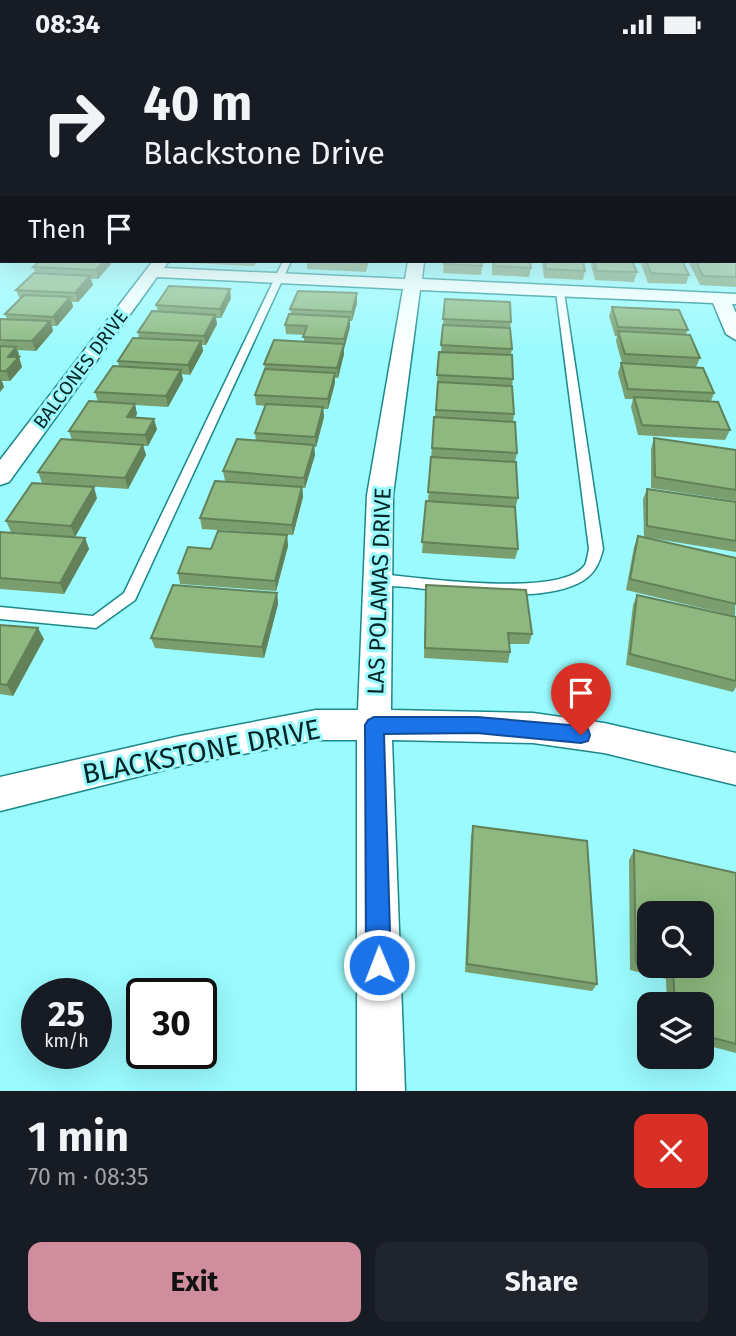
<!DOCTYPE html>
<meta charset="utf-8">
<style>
:root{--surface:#171b24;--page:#20242c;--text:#f1f3f6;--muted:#9ea1a6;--accent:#d08d9e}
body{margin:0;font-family:"Fira Sans",sans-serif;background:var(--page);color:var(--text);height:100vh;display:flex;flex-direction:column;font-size:26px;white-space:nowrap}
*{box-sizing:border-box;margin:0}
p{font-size:23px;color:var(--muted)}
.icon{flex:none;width:38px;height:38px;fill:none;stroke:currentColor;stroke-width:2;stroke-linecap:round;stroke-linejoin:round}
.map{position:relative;height:1042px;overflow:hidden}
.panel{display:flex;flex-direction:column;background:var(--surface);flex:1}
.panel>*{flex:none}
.hud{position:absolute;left:0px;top:0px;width:737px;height:214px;box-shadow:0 7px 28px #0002;background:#171b24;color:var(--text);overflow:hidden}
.tools{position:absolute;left:637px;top:852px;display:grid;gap:14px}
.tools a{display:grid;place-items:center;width:77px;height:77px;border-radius:14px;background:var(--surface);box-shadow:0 7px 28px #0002;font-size:35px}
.speed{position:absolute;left:21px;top:929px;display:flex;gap:14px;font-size:35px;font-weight:700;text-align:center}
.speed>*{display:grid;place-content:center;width:91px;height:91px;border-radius:50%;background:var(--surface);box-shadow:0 7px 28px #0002;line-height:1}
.speed small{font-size:18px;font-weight:400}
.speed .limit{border:4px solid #111;border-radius:10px;background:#fff;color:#111}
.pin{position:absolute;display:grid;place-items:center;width:60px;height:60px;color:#fff;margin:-72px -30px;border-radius:50% 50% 50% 0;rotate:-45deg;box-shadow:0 0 7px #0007}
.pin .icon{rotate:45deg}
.me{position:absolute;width:77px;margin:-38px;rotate:359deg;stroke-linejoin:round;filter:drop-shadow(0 0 5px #0008)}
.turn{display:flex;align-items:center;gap:24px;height:147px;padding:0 28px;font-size:32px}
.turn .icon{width:91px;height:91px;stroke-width:2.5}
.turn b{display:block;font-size:49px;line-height:60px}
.then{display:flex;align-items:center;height:66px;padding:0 28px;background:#0003;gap:14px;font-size:26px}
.round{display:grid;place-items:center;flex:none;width:74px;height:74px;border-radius:14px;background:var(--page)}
.headline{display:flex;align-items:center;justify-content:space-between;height:119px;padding:0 28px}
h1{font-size:42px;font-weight:700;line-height:52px}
.button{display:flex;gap:14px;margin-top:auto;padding:14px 28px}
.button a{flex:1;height:80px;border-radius:14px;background:var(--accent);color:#111;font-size:28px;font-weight:700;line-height:80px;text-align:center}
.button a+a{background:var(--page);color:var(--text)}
.status{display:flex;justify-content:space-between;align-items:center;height:49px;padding:0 35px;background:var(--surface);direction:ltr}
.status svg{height:19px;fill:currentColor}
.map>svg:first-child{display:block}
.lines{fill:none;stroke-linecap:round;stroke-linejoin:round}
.lane-casing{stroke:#1b888b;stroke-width:3}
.street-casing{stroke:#1b888b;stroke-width:3}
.lane{fill:#fff;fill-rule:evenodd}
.street{fill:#fff;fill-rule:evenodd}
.wall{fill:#7a9e6d}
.shaded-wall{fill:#638159}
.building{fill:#8eb87f;stroke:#638159;stroke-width:2}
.route{fill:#1a73e8;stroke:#114b97;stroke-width:2}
.labels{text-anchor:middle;stroke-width:6;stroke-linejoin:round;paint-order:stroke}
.far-street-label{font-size:19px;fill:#042425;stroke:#9afafd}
.street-label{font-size:23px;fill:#042425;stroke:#9afafd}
.near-street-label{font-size:28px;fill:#042425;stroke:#9afafd}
</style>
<div class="status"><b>08:34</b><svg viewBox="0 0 49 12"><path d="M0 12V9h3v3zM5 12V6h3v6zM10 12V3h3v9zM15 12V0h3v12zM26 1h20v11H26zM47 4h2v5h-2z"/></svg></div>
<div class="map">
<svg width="736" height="1042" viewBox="0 0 736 1042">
<rect width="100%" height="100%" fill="#9afafd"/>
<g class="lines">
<!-- lane casing -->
<g class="lane-casing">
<g id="lane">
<rect x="735" y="200" width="1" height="4"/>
<path d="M 283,212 L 291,212 L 135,551 L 96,579 L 0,570 L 0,558 L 93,567 L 124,544 Z"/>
<path d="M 560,240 L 564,243 L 603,500 C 599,516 594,526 579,534 C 539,554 460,544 416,539 C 402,537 387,538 373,534 L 371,530 L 373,526 L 378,525 C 417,528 561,550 585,516 C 587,512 588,504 589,500 L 556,243 Z"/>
</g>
</g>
<!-- street casing -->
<g class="street-casing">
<path id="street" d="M 153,212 L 169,212 L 164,219 L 405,230 L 408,212 L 424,212 L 422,230 L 736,245 L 736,255 L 732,255 L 736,264 L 736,291 L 726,285 L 713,254 L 420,241 L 393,446 L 391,661 L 533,664 L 604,674 L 736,704 L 736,736 L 604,704 L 533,694 L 392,691 L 405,1042 L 357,1042 L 357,691 L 316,691 L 180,717 L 0,762 L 0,728 L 180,687 L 316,661 L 358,661 L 367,446 L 403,240 L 157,228 L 9,433 L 0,436 L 0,411 Z"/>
</g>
<!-- lane -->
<use href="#lane" class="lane"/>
<!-- street -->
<use href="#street" class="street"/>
</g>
<!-- wall -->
<g class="wall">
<path d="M 193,212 L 257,212 L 254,217 L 193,214 Z"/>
<path d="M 307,212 L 369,212 L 366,223 L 307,220 Z"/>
<path d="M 444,212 L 482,217 L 481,226 L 443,224 Z"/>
<path d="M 492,212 L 530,212 L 531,219 L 529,228 L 492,226 Z"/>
<path d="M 542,212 L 583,212 L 585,222 L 583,231 L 544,229 Z"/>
<path d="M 590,212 L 632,212 L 637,223 L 634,233 L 595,231 Z"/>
<path d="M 640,212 L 682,212 L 689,226 L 686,235 L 648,234 Z"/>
<path d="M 688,212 L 734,212 L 736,214 L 736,238 L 700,236 Z"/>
<path d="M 111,215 L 98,230 L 91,230 L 93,236 L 78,253 L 72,253 L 73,258 L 57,277 L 52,277 L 53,282 L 36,302 L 18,301 L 20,308 L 19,309 L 22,318 L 10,332 L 2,332 L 4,338 L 0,343 L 0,270 L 7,270 L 5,265 L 20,250 L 16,241 L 35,224 L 33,218 Z"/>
<path d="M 231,249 L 221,269 L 216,269 L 217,275 L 206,296 L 202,296 L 203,302 L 190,326 L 181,325 L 183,331 L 168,358 L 135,356 L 137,365 L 135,369 L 157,380 L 148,397 L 143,397 L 146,406 L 128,440 L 42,434 L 38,423 L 72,391 L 69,382 L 98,353 L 95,343 L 119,318 L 118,312 L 139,289 L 138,283 L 158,263 L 156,256 Z"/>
<path d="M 445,250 L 511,273 L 510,279 L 512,300 L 511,306 L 513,330 L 512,337 L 514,365 L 513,373 L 517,404 L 515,413 L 518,449 L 515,460 L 518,500 L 515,510 L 422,504 L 426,452 L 428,452 L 434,368 L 435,368 L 439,303 L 441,303 Z"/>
<path d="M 357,254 L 352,272 L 350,272 L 350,278 L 344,300 L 344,305 L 338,329 L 335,329 L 335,334 L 328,360 L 323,360 L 324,368 L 316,398 L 314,398 L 315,406 L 305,439 L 302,439 L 303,448 L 293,486 L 202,480 L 200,469 L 225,432 L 223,422 L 256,392 L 255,384 L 265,357 L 256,356 L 255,346 L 265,320 L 264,315 L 304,293 L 304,286 L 286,285 L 285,276 L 291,265 L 290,260 Z"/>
<path d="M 612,258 L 688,281 L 686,285 L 700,309 L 696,318 L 714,344 L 711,352 L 730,381 L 725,391 L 638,386 L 631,358 L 633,350 L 625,350 L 618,324 L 621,314 L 622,314 L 616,292 L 617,287 L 615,287 L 609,267 Z"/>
<path d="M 654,389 L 736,401 L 736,452 L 651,439 L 651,400 Z"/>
<path d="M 647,440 L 736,453 L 736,503 L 644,488 L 643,450 Z"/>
<path d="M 97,449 L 75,488 L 11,483 L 6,472 Z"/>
<path d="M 0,483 L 85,489 L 89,500 L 64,545 L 0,540 Z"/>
<path d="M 287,486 L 288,497 L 276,542 L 180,535 L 178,524 L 211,500 Z"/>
<path d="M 638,487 L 736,509 L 735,567 L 626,541 L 634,498 Z"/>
<path d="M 426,536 L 532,585 L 529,595 L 509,595 L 510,603 L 508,614 L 424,609 Z"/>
<path d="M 277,544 L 278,555 L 264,609 L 155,599 L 151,589 Z"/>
<path d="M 637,546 L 736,568 L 736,638 L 733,643 L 626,616 L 633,556 Z"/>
<path d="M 0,576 L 44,590 L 13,647 L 0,645 Z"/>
<path d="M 473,777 L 597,935 L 592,942 L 465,923 L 471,787 Z"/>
<path d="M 634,801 L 736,824 L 736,1004 L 702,995 L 702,956 L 667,956 L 666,930 L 630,921 L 629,811 Z"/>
</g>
<!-- shaded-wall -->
<g class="shaded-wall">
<path d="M 104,212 L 111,212 L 111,215 L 98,230 L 96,221 Z"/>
<path d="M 90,227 L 93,236 L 78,253 L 75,244 Z"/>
<path d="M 230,240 L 231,249 L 221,269 L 220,260 Z"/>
<path d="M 357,244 L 357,254 L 352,272 L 352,263 Z"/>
<path d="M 70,248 L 73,258 L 57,277 L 53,268 Z"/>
<path d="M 215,266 L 217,275 L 206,296 L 204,287 Z"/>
<path d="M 350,268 L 350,278 L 344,300 L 344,290 Z"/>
<path d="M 50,272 L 53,282 L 36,302 L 32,292 Z"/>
<path d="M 201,292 L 203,302 L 190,326 L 188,316 Z"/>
<path d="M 344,295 L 344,305 L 338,329 L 337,319 Z"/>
<path d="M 16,298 L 22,318 L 10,332 L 6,322 L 8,308 Z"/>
<path d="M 181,321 L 183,331 L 168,358 L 166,347 Z"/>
<path d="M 335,324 L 335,334 L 328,360 L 328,350 Z"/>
<path d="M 0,328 L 4,338 L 0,343 Z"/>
<path d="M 135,355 L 137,365 L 129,379 L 127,368 Z"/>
<path d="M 323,358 L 324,368 L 316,398 L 315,388 Z"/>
<path d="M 154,370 L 157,380 L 148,397 L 145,386 Z"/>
<path d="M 143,396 L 146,406 L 128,440 L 125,429 Z"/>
<path d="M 314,396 L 315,406 L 305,439 L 304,429 Z"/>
<path d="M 94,438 L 97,449 L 75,488 L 71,477 Z"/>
<path d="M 302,438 L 303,448 L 293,486 L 292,476 Z"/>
<path d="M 287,486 L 288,497 L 276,542 L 275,532 Z"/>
<path d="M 85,489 L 89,500 L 64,545 L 60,534 Z"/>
<path d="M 277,544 L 278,555 L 264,609 L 262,598 Z"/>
<path d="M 38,579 L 44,590 L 13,647 L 7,636 Z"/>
</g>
<!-- building -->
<g class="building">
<rect x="735" y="163" width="1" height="18"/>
<path d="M 40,212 L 104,212 L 96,221 L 33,218 Z"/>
<path d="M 323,212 L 367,212 L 366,214 Z"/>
<path d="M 444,212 L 482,212 L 482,217 L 444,215 Z"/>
<path d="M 493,212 L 530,212 L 531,219 L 494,217 Z"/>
<path d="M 545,212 L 583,212 L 585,222 L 546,220 Z"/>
<path d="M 594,212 L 632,212 L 637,223 L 597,222 Z"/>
<path d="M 646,212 L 682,212 L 689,226 L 651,224 Z"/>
<path d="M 696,212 L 734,212 L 736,214 L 736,228 L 703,227 Z"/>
<path d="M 34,224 L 90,227 L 75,244 L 16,241 Z"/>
<path d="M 169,237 L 230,240 L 220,260 L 156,256 Z"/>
<path d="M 298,242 L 357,244 L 352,263 L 290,260 Z"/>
<path d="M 24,246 L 70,248 L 53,268 L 5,265 Z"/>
<path d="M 445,250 L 510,253 L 511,273 L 443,270 Z"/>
<path d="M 612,258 L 679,261 L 688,281 L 618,278 Z"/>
<path d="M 152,262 L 215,266 L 204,287 L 138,283 Z"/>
<path d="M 289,265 L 350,268 L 344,290 L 303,288 L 307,277 L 285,276 Z"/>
<path d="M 0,270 L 50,272 L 32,292 L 0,291 Z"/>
<path d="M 443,276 L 510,279 L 512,300 L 441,296 Z"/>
<path d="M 618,282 L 690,286 L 700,309 L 625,305 Z"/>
<path d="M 133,289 L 201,292 L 188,316 L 118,312 Z"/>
<path d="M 274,291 L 344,295 L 337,319 L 264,315 Z"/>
<path d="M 0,297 L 16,298 L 8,308 L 19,308 L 6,322 L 0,322 Z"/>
<path d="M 439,303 L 512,306 L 513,330 L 437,326 Z"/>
<path d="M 621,314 L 703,319 L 714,344 L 628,340 Z"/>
<path d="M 113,317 L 181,321 L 166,347 L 95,343 Z"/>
<path d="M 265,320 L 335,324 L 328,350 L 255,346 Z"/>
<path d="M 438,333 L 512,337 L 514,365 L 436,361 Z"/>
<path d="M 634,348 L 718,353 L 730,381 L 642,376 Z"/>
<path d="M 89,352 L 135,355 L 127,368 L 154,370 L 145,386 L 69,382 Z"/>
<path d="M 266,355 L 323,358 L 315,388 L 255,384 Z"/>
<path d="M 434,368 L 515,373 L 517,404 L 432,399 Z"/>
<path d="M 654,389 L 736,401 L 736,441 L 655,428 Z"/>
<path d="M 61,390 L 143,396 L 125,429 L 38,423 Z"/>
<path d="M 237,390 L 314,396 L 304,429 L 223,422 Z"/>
<path d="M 431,408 L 516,413 L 518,449 L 428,443 Z"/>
<path d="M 215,432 L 302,438 L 292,476 L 200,469 Z"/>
<path d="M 32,434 L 94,438 L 71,477 L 6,472 Z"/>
<path d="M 647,440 L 736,453 L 736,492 L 647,477 Z"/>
<path d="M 426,452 L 515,458 L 518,500 L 422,493 Z"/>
<path d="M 218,482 L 287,486 L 275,532 L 178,524 L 188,498 L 211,500 Z"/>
<path d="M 0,483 L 85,489 L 60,534 L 0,529 Z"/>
<path d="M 638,487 L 736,509 L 736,555 L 630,530 Z"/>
<path d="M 173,536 L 277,544 L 262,598 L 151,589 Z"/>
<path d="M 426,536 L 526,541 L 532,585 L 508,584 L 510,603 L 425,599 Z"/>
<path d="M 637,546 L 736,568 L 736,632 L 630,605 Z"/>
<path d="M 0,576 L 38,579 L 7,636 L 0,635 Z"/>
<path d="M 473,777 L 587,792 L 597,935 L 467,915 Z"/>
<path d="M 634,801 L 736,824 L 736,995 L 702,986 L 702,956 L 675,956 L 673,922 L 650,917 L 702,917 L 702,864 L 649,864 L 649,917 L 636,914 Z"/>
</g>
<!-- sky -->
<linearGradient id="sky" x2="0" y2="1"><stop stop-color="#61aecf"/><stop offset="0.52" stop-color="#d2fdfe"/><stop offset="1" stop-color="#d2fdfe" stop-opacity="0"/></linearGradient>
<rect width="736" height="304" fill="url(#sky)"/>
<!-- route -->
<path class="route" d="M 374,668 L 477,668 L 581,677 L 588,680 L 590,686 L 588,692 L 581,694 L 477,684 L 384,685 L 391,916 L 387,925 L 379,928 L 370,925 L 366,916 L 365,676 L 368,671 Z"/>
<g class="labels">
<!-- far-street labels -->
<g class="far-street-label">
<text transform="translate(80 320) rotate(-53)" y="7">BALCONES DRIVE</text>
</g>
<!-- street labels -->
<g class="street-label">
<text transform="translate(379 542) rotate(-88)" y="8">LAS POLAMAS DRIVE</text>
</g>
<!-- near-street labels -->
<g class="near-street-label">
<text transform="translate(201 702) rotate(-11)" y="10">BLACKSTONE DRIVE</text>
</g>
</g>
</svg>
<div class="tools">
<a><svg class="icon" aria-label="search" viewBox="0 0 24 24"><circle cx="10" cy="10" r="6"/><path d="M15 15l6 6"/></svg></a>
<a><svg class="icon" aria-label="layers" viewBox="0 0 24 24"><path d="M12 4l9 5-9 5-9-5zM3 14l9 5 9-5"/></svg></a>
</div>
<div class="speed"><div>25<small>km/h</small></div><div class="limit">30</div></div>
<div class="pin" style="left:581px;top:686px;background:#d93025"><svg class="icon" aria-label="arrive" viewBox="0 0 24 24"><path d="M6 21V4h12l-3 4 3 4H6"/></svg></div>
<svg class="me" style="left:379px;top:916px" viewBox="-20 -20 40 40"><circle r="17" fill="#1a73e8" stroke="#fff" stroke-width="3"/><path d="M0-11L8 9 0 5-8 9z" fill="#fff"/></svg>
<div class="hud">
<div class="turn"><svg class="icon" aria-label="right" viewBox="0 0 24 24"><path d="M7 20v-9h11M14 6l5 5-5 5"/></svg><div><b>40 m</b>Blackstone Drive</div></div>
<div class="then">Then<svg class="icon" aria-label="arrive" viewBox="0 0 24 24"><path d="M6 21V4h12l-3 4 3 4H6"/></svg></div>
</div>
</div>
<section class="panel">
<div class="headline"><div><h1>1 min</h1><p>70 m · 08:35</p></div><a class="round" style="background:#d93025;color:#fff"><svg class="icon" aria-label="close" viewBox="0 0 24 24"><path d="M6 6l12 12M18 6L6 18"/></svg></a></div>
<div class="button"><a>Exit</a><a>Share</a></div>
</section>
